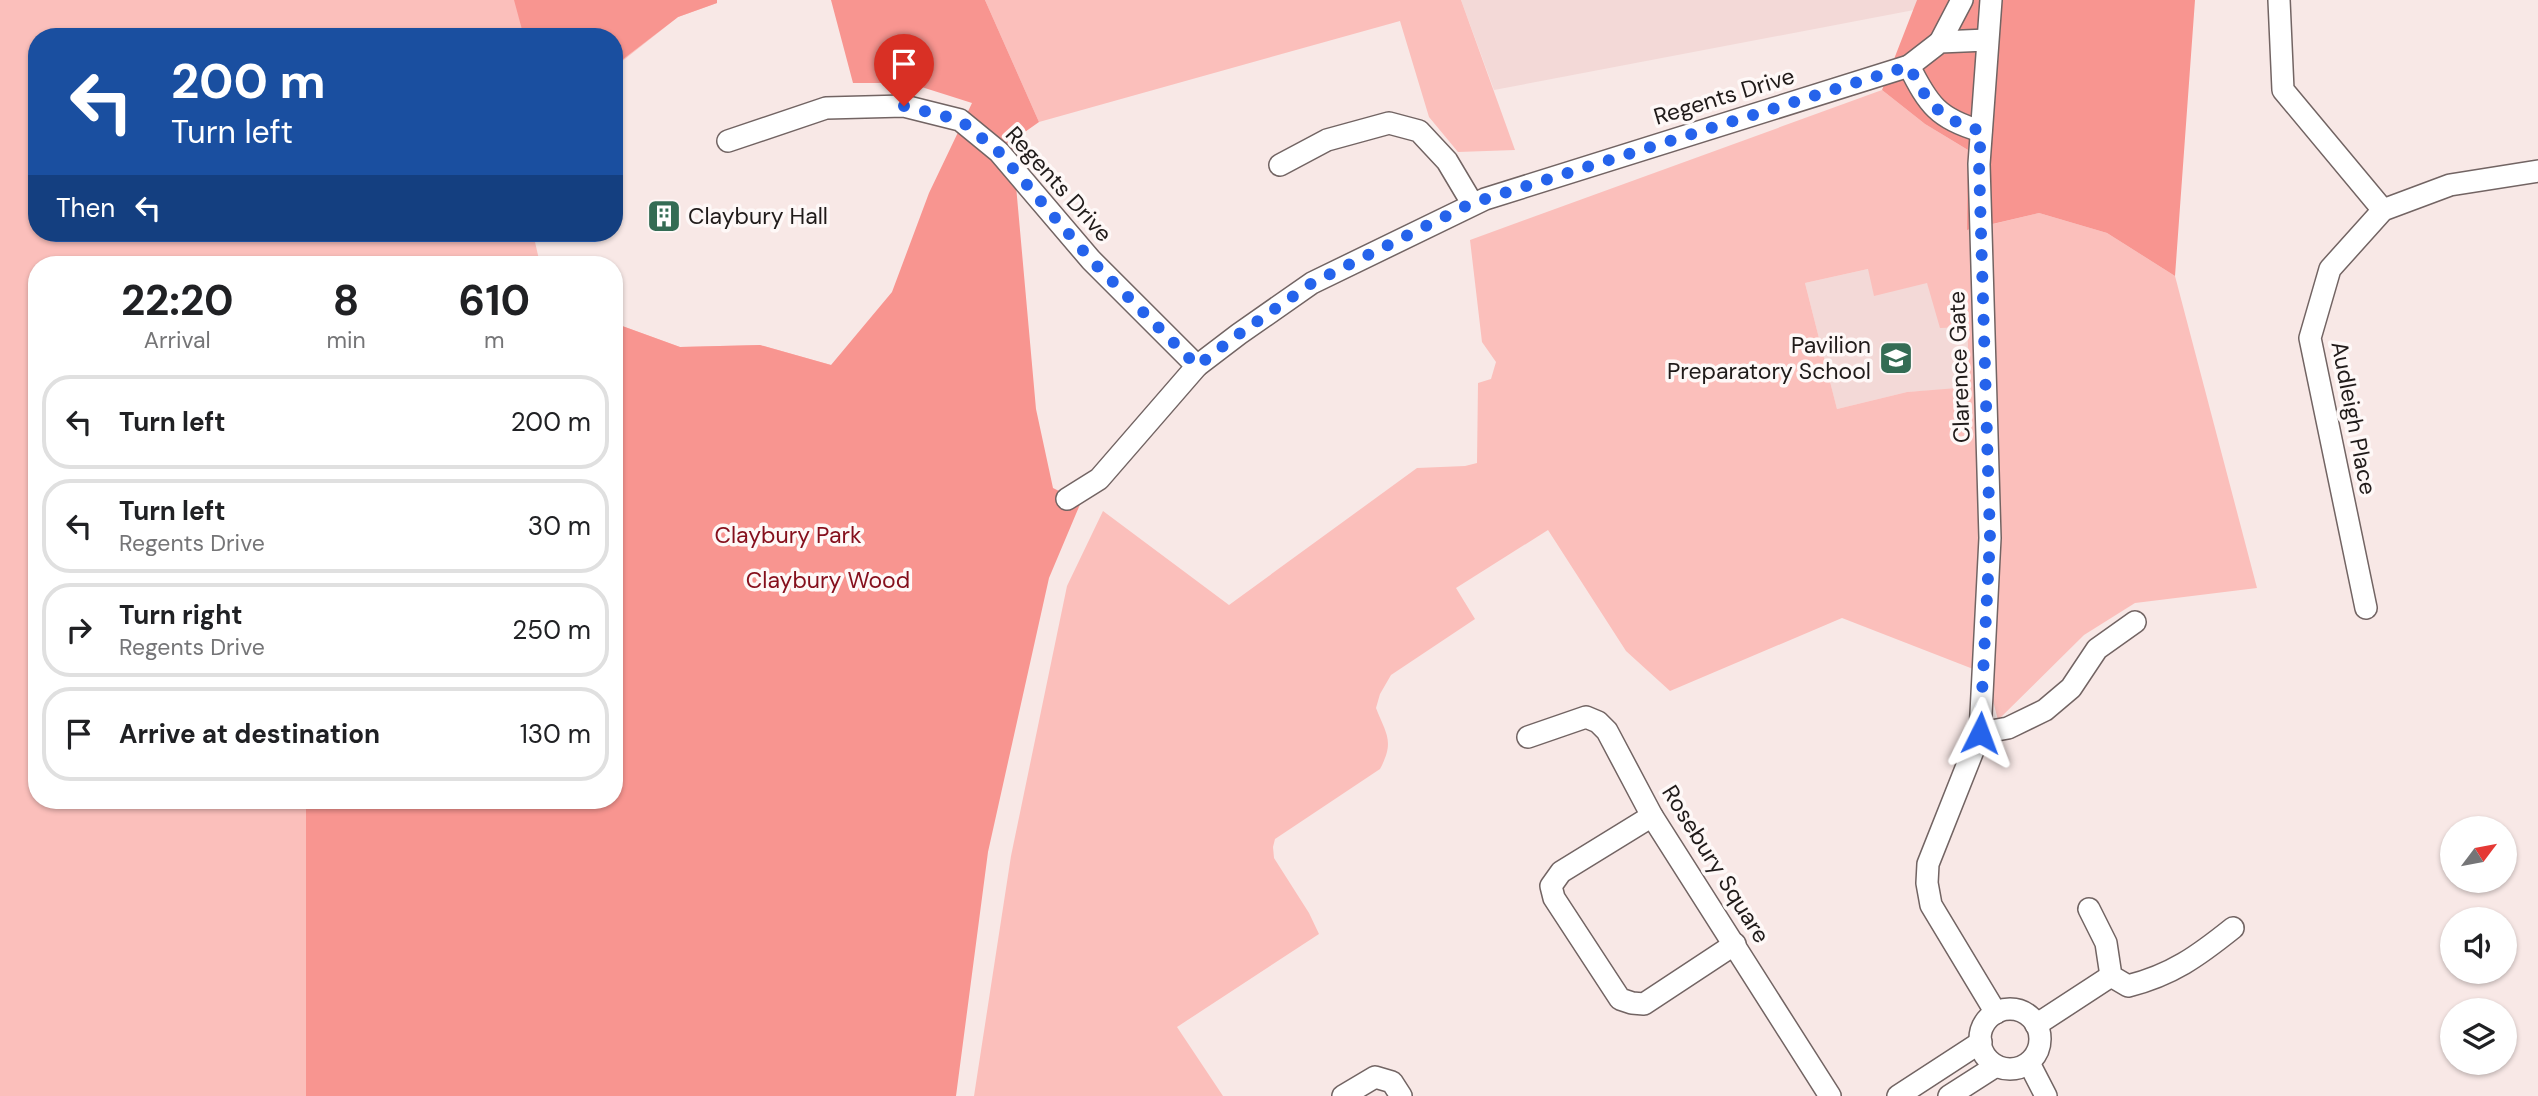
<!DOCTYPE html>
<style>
:root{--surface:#fff;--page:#f2f2f2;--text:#202124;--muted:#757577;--line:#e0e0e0}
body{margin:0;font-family:"DM Sans",sans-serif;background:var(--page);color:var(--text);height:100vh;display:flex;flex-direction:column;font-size:26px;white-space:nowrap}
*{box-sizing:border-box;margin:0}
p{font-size:23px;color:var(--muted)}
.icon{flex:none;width:38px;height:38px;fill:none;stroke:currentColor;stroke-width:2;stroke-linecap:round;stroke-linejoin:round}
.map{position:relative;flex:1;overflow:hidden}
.details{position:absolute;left:28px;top:256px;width:595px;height:553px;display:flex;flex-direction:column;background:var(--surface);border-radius:28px;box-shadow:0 2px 5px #0004}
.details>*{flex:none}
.banner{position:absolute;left:28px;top:28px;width:595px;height:214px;border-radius:28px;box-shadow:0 2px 5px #0004;background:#1a4fa0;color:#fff;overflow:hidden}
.needle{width:46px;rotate:58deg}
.controls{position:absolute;left:2440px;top:816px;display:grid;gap:14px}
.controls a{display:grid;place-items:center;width:77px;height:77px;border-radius:50%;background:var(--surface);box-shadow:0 2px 5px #0004;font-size:35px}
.pin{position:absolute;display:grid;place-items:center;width:60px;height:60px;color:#fff;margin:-72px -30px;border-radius:50% 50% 50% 0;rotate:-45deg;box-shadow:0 0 7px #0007}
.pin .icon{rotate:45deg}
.me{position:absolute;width:77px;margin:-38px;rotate:3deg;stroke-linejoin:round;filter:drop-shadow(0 0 5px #0008)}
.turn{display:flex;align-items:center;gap:24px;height:147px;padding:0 28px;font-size:32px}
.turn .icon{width:91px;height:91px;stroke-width:2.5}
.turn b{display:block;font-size:49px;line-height:60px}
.then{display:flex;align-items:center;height:66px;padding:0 28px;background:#0003;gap:14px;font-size:26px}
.eta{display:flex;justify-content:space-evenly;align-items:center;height:119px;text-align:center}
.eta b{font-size:42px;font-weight:700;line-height:49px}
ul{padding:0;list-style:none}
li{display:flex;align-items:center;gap:21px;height:94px;margin:0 14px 10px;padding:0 14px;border:4px solid var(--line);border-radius:28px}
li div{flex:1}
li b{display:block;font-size:26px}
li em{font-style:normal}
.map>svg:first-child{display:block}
.built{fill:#f3d9d7}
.green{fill:#fbbfbb;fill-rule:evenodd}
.forest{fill:#f89590}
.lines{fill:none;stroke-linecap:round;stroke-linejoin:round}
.minor-casing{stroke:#726463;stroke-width:24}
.minor{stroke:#fff;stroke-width:21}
.route{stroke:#2563eb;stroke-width:12;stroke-dasharray:0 21.6}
.labels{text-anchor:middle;stroke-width:7;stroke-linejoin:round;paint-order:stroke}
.street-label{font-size:23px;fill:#201b1a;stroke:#fef8f7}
.poi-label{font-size:23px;fill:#201b1a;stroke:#fef8f7;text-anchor:start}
.park-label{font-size:23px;fill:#850f1c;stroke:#fef8f7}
</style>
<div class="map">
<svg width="2538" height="1096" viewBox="0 0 2538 1096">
<rect width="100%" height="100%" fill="#f8e8e6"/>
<!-- built -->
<g class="built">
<path d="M 1461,0 L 1917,0 L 1914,10 L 1494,90 Z"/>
<path d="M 1868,269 L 1927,283 L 1967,326 L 1970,388 L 1907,392 L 1837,409 L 1805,283 Z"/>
</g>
<!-- green -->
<g class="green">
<path d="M 0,0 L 717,0 L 717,3 L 678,17 L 616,66 L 614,37 L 37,37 L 37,233 L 533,233 L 540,264 L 37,264 L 37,800 L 614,800 L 614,323 L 680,347 L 760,345 L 831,365 L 645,1096 L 0,1096 Z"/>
<path d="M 985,0 L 1461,0 L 1515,150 L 1458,152 L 1429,117 L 1400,21 L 1039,122 Z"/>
<path d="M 1882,90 L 1925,124 L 1968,150 L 1968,230 L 2039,213 L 2107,233 L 2175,276 L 2257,588 L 2135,603 L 2084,635 L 1998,720 L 1986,674 L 1842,618 L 1670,691 L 1626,651 L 1548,530 L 1456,588 L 1475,619 L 1391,675 L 1380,694 L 1376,708 C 1386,734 1395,741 1380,769 L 1275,839 L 1273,847 L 1274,858 L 1309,913 L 1319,934 L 1177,1027 L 1223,1096 L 974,1096 L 1011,856 L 1067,586 L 1103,511 L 1229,605 L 1417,468 L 1465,466 L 1477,463 L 1478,383 L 1491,379 L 1496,362 L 1482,342 L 1470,240 ZM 1868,269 L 1874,296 L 1927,283 L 1940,328 L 1967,327 L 1970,387 L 1907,392 L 1837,409 L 1805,283 Z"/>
</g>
<!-- forest -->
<g class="forest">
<path d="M 514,0 L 717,0 L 717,3 L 678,17 L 614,66 L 614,37 L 524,37 Z"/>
<path d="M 831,0 L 985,0 L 1039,122 L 1012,141 L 1036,409 L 1053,488 L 1081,502 L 1049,578 L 988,852 L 956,1096 L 306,1096 L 306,800 L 614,800 L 614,323 L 680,347 L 760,345 L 831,365 L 892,292 L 929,193 L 972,103 L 909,83 L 853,83 Z"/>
<path d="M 1917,0 L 2195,0 L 2175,276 L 2107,233 L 2039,213 L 1967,230 L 1968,150 L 1925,124 L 1882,90 Z"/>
</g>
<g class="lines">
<!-- minor casing -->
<g class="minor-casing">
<g id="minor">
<path d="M 1991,0 L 1979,164 L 1990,538 L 1980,733 L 1928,864 L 1927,883 L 1931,905 L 1996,1013"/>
<path d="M 2279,0 L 2283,90 L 2383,210"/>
<path d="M 1940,42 L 1962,0"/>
<path d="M 1909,66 C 1928,104 1938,119 1981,131"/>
<path d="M 728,141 L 826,108 L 904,106 L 960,120 L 999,152 L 1091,260 L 1197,366"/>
<path d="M 1280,165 L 1327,140 L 1389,123 L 1419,131 L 1447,161 L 1472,203"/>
<path d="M 1067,499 L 1099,479 L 1197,366 L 1239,334 L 1312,283 L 1485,199 L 1909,66 L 1940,42 L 1987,40"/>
<path d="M 2366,608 L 2310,338 L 2330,269 L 2383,210 L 2450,185 L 2538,171"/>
<path d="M 1980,733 L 2008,728 L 2045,710 L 2071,688 L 2097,649 L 2135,622"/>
<path d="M 1528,737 L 1586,717 L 1598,722 L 1607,731 L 1652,816 L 1830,1096"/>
<path d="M 1652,816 L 1561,872 L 1551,886 L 1554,898 L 1620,999 L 1632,1003 L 1644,1004 L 1735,944"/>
<path d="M 2089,909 L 2106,943 L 2111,976 L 2128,986 C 2172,975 2198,956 2233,928"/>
<circle cx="2010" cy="1039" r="30"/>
<path d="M 2036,1025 L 2111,976"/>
<path d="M 2029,1063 L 2046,1096"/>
<path d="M 1343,1096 L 1375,1077 L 1392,1082 L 1401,1096"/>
<path d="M 1898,1096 L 1981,1042"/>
<path d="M 1949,1096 L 1996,1066"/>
</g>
</g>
<!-- minor -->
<use href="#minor" class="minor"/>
</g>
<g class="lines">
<!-- route -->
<path class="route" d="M 904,106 L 960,120 L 999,152 L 1091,260 L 1197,366 L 1239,334 L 1312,283 L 1472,203 L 1909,66 C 1928,104 1939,119 1981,131 L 1979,164 L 1990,538 L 1980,733"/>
</g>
<!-- icons -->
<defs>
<g id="building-square" transform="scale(1.75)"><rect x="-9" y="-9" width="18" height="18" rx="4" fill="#346c54" stroke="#fef8f7"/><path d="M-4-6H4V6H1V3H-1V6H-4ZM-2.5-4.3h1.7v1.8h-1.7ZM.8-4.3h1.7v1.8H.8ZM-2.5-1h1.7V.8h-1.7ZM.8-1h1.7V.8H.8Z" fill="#fff"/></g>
<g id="school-square" transform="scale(1.75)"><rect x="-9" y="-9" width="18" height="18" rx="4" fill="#346c54" stroke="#fef8f7"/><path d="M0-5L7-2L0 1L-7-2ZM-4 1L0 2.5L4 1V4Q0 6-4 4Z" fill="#fff"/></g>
</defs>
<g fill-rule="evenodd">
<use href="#building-square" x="664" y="216"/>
<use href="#school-square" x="1896" y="358"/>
</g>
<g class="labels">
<!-- street labels -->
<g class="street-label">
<text transform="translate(1724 96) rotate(-17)" y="8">Regents Drive</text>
<text transform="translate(1059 184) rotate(48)" y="8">Regents Drive</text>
<text transform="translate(1959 367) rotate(-92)" y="8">Clarence Gate</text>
<text transform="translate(2354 418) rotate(79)" y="8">Audleigh Place</text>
<text transform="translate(1716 864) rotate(58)" y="8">Rosebury Square</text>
</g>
<!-- poi labels -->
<g class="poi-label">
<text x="688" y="224">Claybury Hall</text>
<text x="1871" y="353" text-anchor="end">Pavilion<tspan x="1871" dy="26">Preparatory School</tspan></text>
</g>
<!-- park labels -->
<g class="park-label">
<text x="788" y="543">Claybury Park</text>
<text x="828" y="588">Claybury Wood</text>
</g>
</g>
</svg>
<div class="controls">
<a><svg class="needle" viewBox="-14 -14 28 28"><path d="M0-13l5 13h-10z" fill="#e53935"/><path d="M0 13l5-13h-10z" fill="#757577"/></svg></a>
<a><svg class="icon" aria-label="sound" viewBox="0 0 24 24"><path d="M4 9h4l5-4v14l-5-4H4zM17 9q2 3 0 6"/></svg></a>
<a><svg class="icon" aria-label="layers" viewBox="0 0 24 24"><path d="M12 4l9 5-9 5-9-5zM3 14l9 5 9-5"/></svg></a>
</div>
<div class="pin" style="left:904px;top:106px;background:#d93025"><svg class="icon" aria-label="arrive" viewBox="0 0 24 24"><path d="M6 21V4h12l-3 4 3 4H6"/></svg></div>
<svg class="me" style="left:1980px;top:733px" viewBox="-20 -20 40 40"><path d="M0-17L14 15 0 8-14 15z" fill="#2563eb" stroke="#fff" stroke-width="4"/></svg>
<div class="banner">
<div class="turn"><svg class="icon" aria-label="left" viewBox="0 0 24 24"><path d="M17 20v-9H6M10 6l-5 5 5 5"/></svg><div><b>200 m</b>Turn left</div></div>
<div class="then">Then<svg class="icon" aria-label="left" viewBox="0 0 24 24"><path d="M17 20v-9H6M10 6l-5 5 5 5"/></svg></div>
</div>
<section class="details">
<div class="eta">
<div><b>22:20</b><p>Arrival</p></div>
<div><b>8</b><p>min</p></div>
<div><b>610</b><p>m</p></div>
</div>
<ul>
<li><svg class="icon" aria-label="left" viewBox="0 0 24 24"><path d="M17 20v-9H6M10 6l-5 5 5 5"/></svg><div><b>Turn left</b></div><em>200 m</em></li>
<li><svg class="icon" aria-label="left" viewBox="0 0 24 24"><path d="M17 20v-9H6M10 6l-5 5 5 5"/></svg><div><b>Turn left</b><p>Regents Drive</p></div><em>30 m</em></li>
<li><svg class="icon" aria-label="right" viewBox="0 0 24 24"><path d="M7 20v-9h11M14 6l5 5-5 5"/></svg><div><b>Turn right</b><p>Regents Drive</p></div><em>250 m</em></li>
<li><svg class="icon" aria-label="arrive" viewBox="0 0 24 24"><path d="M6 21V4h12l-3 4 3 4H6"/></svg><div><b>Arrive at destination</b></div><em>130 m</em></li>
</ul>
</section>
</div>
